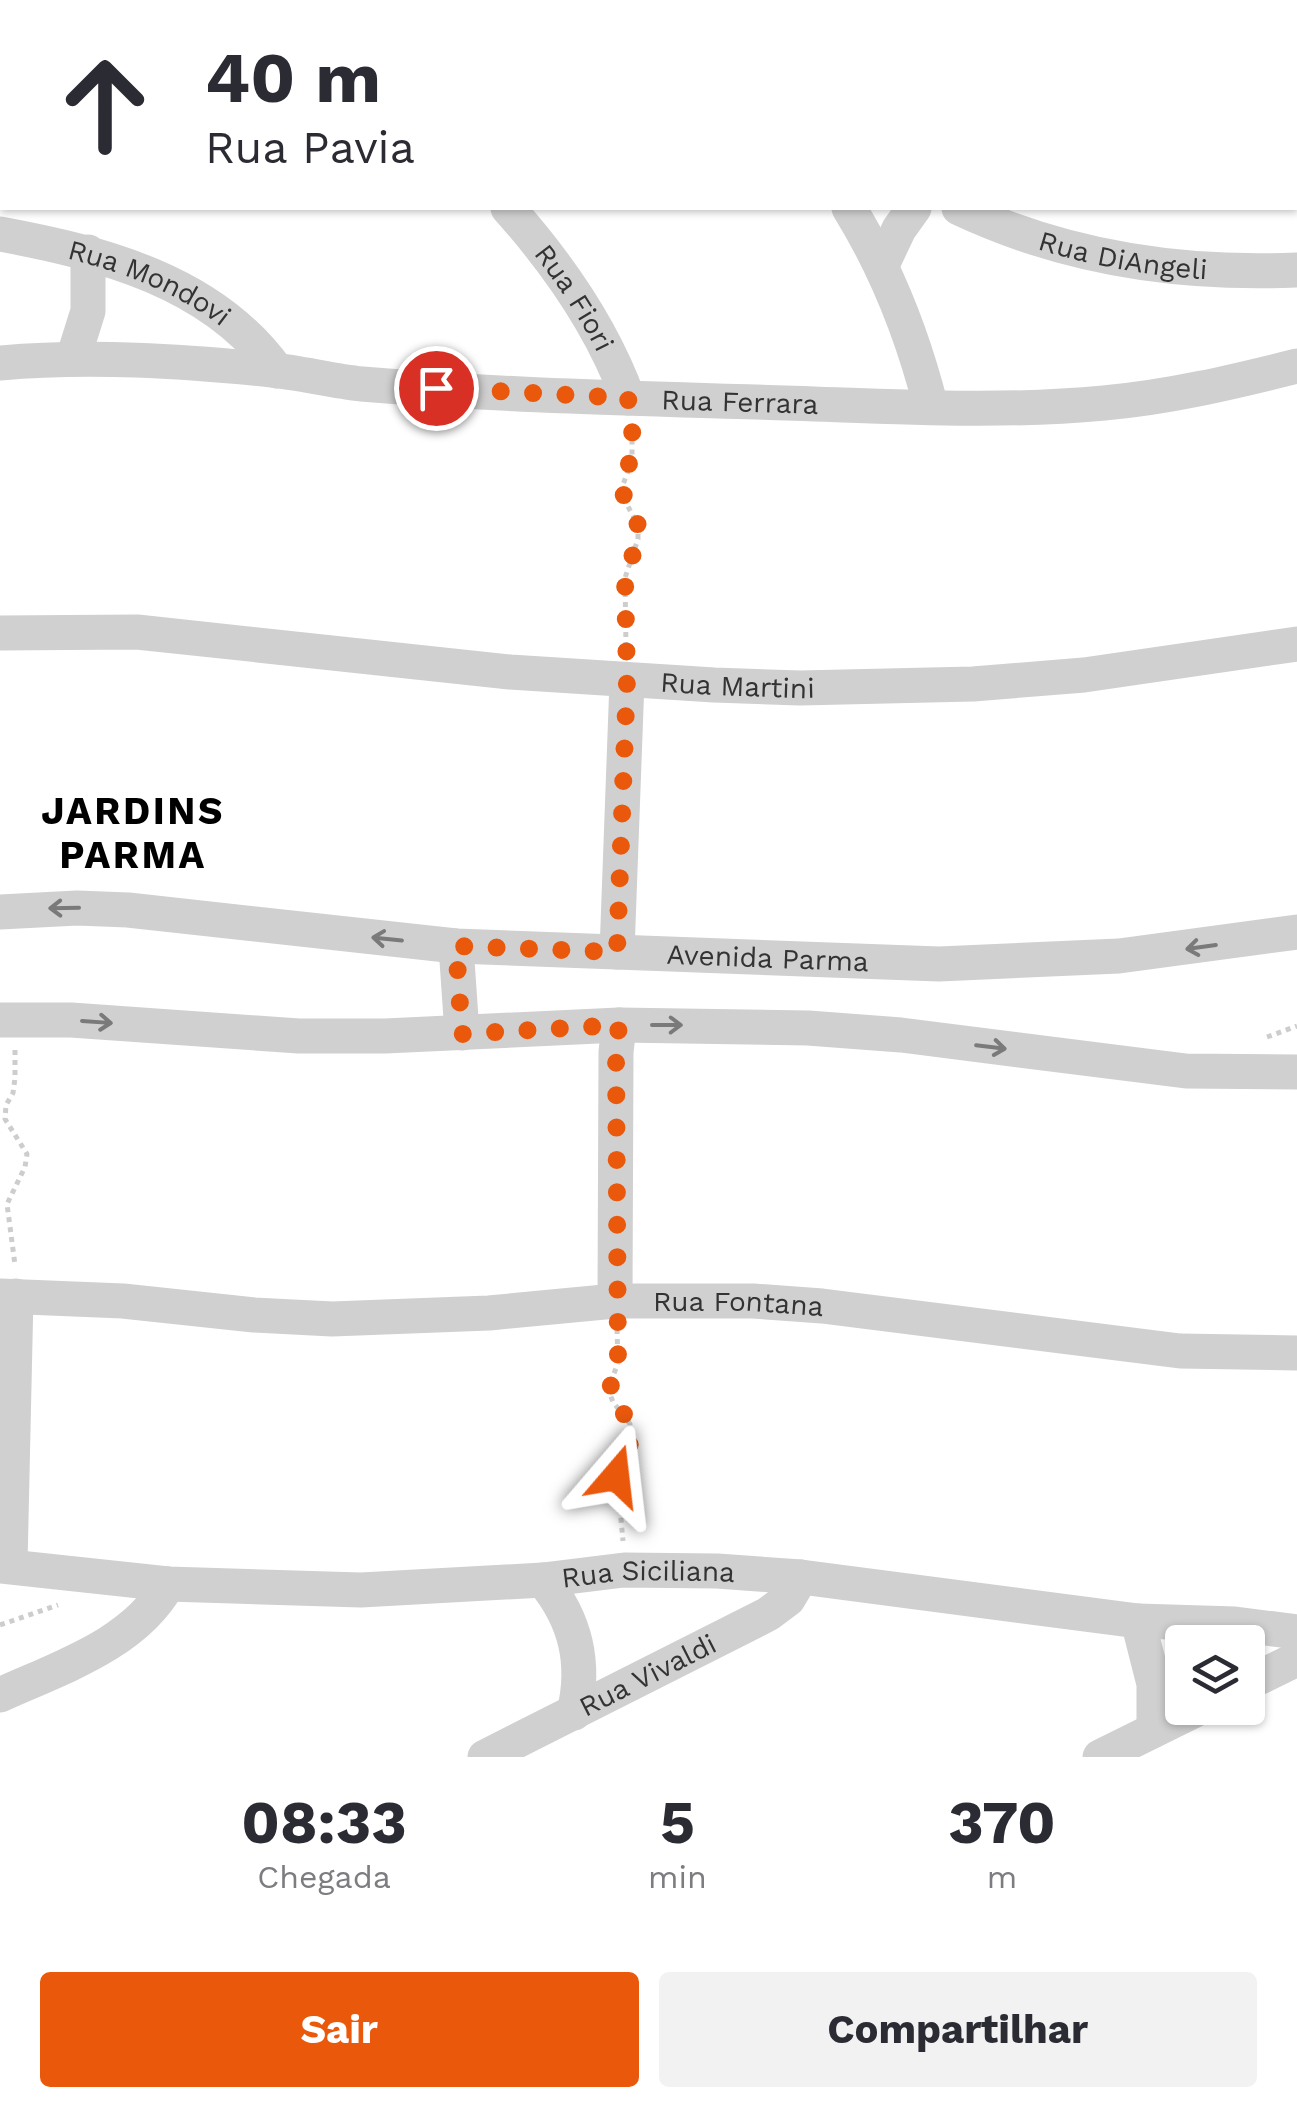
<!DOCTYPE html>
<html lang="pt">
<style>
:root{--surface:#fff;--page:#f2f2f3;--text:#2b2b33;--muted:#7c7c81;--accent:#ea580c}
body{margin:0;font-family:"Work Sans",sans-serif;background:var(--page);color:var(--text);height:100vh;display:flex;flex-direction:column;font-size:38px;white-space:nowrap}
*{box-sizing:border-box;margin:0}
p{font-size:32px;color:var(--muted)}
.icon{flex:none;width:55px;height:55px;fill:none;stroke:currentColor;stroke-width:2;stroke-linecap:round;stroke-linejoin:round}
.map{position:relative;height:1757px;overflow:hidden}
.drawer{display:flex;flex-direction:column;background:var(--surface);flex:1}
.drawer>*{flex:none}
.hud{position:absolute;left:0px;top:0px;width:1298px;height:210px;box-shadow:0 2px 8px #0004;background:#fff;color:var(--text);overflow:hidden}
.tools{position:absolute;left:1165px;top:1625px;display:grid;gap:20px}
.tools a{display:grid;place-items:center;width:100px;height:100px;border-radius:10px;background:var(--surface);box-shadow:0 2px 8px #0004;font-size:50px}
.pin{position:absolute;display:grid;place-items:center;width:85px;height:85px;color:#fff;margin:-42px;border:5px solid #fff;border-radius:50%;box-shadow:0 2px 10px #0007}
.me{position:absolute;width:110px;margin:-55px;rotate:17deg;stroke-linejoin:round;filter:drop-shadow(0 0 8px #0008)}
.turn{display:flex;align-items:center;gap:35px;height:210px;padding:0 40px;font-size:45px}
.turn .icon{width:130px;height:130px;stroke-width:2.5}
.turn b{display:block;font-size:70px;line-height:85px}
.eta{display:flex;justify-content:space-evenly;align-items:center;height:170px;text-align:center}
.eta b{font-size:60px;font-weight:700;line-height:70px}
.action{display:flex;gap:20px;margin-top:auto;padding:20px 40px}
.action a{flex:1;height:115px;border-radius:10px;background:var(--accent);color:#fff;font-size:40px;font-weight:700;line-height:115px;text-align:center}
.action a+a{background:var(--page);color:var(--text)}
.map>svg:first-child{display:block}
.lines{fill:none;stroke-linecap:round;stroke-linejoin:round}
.path{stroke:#cdcdcd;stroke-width:5;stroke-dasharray:5 5;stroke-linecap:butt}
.minor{stroke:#d0d0d0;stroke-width:35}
.oneway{stroke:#7a7a7a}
.route{stroke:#ea580c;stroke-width:18;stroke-dasharray:0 32.4}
.labels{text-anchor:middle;stroke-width:10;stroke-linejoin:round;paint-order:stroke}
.street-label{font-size:28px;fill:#333;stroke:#fff}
.district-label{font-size:38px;font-weight:bold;letter-spacing:2.5px;fill:#000;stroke:#fff}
</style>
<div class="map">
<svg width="1297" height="1757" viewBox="0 0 1297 1757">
<rect width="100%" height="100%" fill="#fff"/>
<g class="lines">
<!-- path -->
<g class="path">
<path d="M 626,647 L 625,578 L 638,539 L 638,525 L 625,501 L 622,487 L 632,461 L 632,431"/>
<path d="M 1267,1037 L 1297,1026"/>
<path d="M 15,1050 L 15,1078 L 13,1093 L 6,1105 L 5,1119 L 27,1154 L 25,1167 L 7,1204 L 15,1265"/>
<path d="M 617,1329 L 618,1363 L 608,1389 L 613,1402 L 630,1424 L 631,1438 L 617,1476 L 623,1541"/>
<path d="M 0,1625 L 58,1605"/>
</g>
<!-- minor -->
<g class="minor">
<path d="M 193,0 L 200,2"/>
<path d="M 689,0 L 692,2"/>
<path d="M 1261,0 L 1263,2"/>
<path d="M 1295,86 L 1297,94"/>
<path id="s1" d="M 508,208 C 558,264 602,327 628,398"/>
<path d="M 849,208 C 888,271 913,336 931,407"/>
<path id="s2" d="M 959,208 C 1065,258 1180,275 1297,270"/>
<path id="s3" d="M 0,234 C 102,253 213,281 277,371"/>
<path d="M 882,265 L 899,229 L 914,208"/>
<path d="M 73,359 L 88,311 L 88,252"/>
<path id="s4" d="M 0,363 C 90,355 182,361 272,370 C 302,373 332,381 362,384 C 493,395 625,398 756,402 C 872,405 988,414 1104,403 C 1170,397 1233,382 1297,366"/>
<path id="s5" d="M 0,633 L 137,632 L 510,672 L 714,685 L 800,688 L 973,684 L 1084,675 L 1297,644"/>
<path id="s6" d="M 0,912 L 77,908 L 128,910 L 456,946 L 939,964 L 1119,956 L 1297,932"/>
<path d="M 456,946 L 462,1033"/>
<path d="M 617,952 L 627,681"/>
<path d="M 0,1020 L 71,1020 L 299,1036 L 385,1036 L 619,1025 L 808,1028 L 901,1035 L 1186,1071 L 1297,1072"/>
<path id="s7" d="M 0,1296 L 123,1301 L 254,1315 L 332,1319 L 489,1313 L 615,1301 L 753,1301 L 822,1306 L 1180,1351 L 1297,1353"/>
<path d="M 615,1301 L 616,1052 L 619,1025"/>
<path d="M 10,1565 L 16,1296"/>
<path id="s8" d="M 0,1566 L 168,1584 L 361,1590 L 543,1580 L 624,1570 L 717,1571 L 801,1577 L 1138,1621 L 1235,1624 L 1297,1632"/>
<path d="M 543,1580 C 576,1620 586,1663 574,1713"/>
<path d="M 1138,1621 L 1154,1684 L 1154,1730"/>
<path d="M 1248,1683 L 1297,1659"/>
<path d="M 0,1695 C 59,1668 135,1644 168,1584"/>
<path id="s9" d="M 485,1757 L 768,1614 L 788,1599 L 801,1577"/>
<path d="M 1100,1757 L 1199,1708"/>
</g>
</g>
<!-- one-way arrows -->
<defs><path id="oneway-shaft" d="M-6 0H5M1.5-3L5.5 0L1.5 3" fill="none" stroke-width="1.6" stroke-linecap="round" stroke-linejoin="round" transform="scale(2.5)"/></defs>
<g class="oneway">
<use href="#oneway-shaft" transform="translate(64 908) rotate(179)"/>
<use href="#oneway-shaft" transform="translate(387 939) rotate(-174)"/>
<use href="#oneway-shaft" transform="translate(1201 947) rotate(172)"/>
<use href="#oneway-shaft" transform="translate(97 1022) rotate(4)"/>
<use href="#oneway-shaft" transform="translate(667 1025)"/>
<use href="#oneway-shaft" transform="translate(991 1047) rotate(7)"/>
</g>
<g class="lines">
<!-- route -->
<path class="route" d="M 436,388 L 628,398 L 634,447 L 622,487 L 625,501 L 638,525 L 638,539 L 625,578 L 627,680 L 617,952 L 456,946 L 462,1034 L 619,1025 L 616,1052 L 618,1363 C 595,1410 634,1404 631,1438 C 630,1450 620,1464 616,1476"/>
</g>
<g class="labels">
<!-- street labels -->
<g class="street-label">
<text dy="10" stroke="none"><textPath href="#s2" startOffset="172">Rua DiAngeli</textPath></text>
<text dy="10" stroke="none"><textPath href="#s3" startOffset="158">Rua Mondovi</textPath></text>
<text dy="10" stroke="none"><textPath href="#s1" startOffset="112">Rua Fiori</textPath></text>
<text dy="10" stroke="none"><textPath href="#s4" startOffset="742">Rua Ferrara</textPath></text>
<text dy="10" stroke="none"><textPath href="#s5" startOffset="740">Rua Martini</textPath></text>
<text dy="10" stroke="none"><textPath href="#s6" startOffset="770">Avenida Parma</textPath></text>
<text dy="10" stroke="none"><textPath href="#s7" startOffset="740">Rua Fontana</textPath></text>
<text dy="10" stroke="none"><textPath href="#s8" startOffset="650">Rua Siciliana</textPath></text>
<text dy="10" stroke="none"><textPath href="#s9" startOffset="182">Rua Vivaldi</textPath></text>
</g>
<!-- district labels -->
<g class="district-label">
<text x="133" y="824">JARDINS<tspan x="133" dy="44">PARMA</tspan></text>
</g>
</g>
</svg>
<div class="tools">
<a><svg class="icon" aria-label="layers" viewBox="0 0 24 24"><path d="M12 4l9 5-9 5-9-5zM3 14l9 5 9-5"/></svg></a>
</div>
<div class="pin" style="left:436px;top:388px;background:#d93025"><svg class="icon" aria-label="arrive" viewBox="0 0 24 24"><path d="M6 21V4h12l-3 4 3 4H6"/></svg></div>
<svg class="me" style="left:616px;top:1476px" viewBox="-20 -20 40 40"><path d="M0-17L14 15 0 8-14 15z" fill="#ea580c" stroke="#fff" stroke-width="4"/></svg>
<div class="hud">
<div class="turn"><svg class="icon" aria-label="ahead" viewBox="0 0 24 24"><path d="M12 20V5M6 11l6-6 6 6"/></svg><div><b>40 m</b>Rua Pavia</div></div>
</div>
</div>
<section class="drawer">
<div class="eta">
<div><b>08:33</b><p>Chegada</p></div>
<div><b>5</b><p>min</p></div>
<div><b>370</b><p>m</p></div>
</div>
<div class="action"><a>Sair</a><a>Compartilhar</a></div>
</section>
